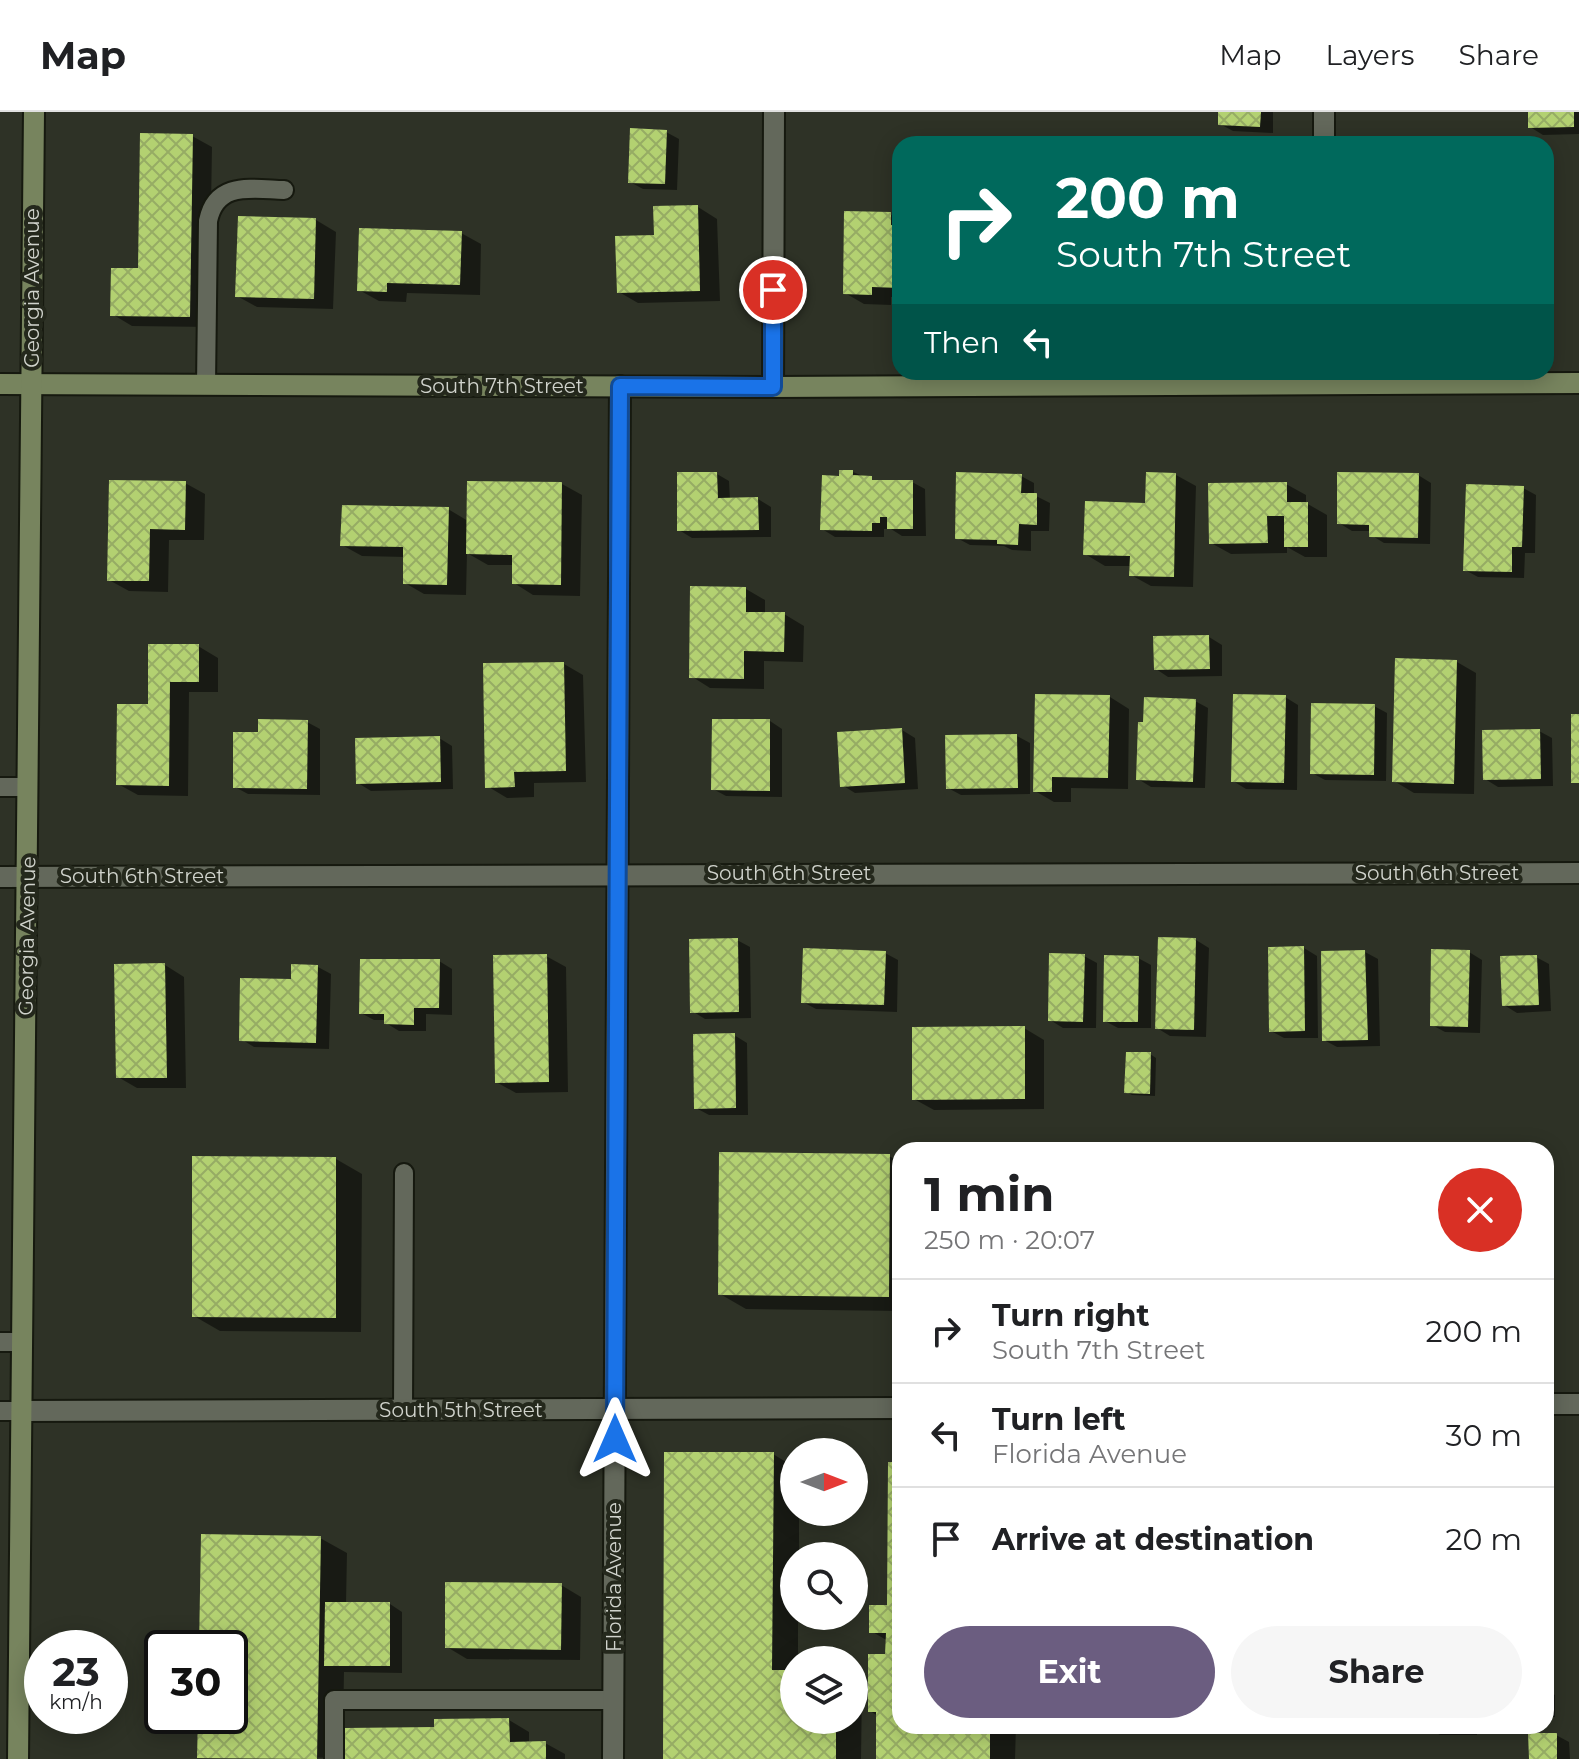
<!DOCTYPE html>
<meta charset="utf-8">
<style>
:root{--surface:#fff;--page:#f6f6f6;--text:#202124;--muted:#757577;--line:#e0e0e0;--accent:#6b5d80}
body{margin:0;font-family:Montserrat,sans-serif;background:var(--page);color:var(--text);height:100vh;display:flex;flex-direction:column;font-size:30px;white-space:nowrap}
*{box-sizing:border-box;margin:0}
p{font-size:26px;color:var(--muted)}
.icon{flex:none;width:44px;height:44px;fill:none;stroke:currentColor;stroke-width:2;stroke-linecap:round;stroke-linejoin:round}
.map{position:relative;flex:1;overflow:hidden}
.side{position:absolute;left:892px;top:1030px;width:662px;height:592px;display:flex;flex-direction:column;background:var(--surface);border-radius:24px;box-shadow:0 4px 20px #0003}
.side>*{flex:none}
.hud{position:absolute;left:892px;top:24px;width:662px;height:244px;border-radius:24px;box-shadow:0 4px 20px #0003;background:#00695c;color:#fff;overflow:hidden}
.needle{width:52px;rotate:90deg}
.buttons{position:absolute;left:780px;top:1326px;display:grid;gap:16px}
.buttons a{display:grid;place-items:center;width:88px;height:88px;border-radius:50%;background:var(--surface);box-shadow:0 4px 20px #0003;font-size:40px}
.speed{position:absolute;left:24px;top:1518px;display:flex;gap:16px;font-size:40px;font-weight:700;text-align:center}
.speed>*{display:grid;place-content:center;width:104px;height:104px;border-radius:50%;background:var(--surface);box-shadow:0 4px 20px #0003;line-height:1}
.speed small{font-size:20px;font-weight:400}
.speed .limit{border:4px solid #111;border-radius:12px;background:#fff;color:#111}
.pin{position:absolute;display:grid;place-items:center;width:68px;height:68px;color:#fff;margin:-34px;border:4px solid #fff;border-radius:50%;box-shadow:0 2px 8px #0007}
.me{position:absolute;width:88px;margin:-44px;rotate:0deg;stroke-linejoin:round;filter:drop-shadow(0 0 6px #0008)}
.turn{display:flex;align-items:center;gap:28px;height:168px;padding:0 32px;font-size:36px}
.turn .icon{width:104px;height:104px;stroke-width:2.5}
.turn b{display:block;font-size:56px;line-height:68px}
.then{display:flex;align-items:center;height:76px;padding:0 32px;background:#0003;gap:16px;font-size:30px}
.round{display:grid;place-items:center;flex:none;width:84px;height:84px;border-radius:42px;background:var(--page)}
.head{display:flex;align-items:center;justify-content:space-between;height:136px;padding:0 32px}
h1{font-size:48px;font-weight:700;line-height:60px}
.cta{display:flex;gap:16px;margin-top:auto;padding:16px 32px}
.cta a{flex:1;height:92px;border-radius:48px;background:var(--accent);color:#fff;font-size:32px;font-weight:700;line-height:92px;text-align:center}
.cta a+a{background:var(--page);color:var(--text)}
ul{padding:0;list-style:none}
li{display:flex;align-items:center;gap:24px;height:104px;padding:0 32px;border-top:2px solid var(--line)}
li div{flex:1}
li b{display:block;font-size:30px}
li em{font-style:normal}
header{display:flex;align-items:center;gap:48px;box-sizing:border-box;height:112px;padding:0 40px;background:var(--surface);border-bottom:2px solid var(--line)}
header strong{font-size:38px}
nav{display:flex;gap:44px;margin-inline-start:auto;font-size:28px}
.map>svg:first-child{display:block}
.shadow{fill:#0007}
.building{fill:url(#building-cross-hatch)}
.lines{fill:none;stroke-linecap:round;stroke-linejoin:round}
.lane-casing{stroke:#16190f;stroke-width:22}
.street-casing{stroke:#16190f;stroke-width:24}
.secondary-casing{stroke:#16190f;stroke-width:24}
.lane{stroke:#63685b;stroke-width:18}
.street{stroke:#63685b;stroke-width:20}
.secondary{stroke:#77845e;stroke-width:20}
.route-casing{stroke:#114b97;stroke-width:20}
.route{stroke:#1a73e8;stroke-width:14}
.labels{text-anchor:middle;stroke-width:8;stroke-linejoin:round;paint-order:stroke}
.street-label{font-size:20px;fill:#d0d3cc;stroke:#24281c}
</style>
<header>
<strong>Map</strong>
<nav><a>Map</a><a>Layers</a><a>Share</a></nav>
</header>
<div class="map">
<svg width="1579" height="1647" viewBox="0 0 1579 1647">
<defs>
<pattern id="building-cross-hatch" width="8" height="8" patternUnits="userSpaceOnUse" patternTransform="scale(2)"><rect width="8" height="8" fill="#b3d171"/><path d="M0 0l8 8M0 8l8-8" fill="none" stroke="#96ac64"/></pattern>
</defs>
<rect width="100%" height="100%" fill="#2e3226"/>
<!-- shadow -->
<g class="shadow">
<path d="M 1220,0 L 1273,0 L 1273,21 L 1233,19 L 1220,12 Z"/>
<path d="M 1530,0 L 1579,0 L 1579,22 L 1543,23 L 1530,15 Z"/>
<path d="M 666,20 L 679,27 L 677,78 L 643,77 L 630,70 Z"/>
<path d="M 192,24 L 212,35 L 209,215 L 132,214 L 112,202 L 140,158 Z"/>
<path d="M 698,95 L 717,107 L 720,189 L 638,191 L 619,180 L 656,125 Z"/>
<path d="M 890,102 L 900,108 L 900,185 L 891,185 L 891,193 L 864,192 L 845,181 Z"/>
<path d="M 316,108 L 336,120 L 333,197 L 257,195 L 237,184 Z"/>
<path d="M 461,121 L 481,132 L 480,183 L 407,181 L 406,190 L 379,189 L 359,178 Z"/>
<path d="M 853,360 L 877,370 L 912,370 L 925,377 L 926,424 L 902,424 L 891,417 L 884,417 L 884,425 L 835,425 L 822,417 L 840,366 Z"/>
<path d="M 717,362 L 729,369 L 730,388 L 758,387 L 771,395 L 771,425 L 692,426 L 679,418 Z"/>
<path d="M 1176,363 L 1196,374 L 1193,475 L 1151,474 L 1131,463 L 1131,454 L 1105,454 L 1085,442 L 1147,393 Z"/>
<path d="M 1418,363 L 1431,371 L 1430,432 L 1384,431 L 1371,423 L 1371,419 L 1352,419 L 1339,411 Z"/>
<path d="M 1021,364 L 1034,371 L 1034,383 L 1050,391 L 1049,419 L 1031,419 L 1031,439 L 1012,438 L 1004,434 L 970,433 L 957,426 Z"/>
<path d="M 185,371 L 205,382 L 204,428 L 169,428 L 168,480 L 129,479 L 109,468 Z"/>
<path d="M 562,372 L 582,383 L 580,484 L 533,483 L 514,471 L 514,453 L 488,453 L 467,441 L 466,483 L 424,482 L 405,471 L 405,445 L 362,444 L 342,433 L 448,397 L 468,409 Z"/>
<path d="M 1286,372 L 1306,383 L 1306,391 L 1327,403 L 1327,445 L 1305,445 L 1287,435 L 1287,441 L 1231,442 L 1211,431 Z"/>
<path d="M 1523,376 L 1536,383 L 1535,441 L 1525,441 L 1524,466 L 1478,465 L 1465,458 Z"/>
<path d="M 746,477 L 765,488 L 765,502 L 784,502 L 804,514 L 803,550 L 764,549 L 764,577 L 710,576 L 691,564 Z"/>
<path d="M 1209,525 L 1222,533 L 1222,564 L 1168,565 L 1156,557 Z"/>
<path d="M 198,534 L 218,546 L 218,580 L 189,580 L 188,684 L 138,683 L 118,672 L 150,594 Z"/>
<path d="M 1457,550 L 1476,561 L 1474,682 L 1414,681 L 1394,669 Z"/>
<path d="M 564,552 L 583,563 L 586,670 L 534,671 L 534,685 L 507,686 L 487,674 Z"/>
<path d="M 1110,585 L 1129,597 L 1128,677 L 1071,676 L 1071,690 L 1054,690 L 1035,679 Z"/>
<path d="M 1285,585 L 1298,593 L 1297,678 L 1246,677 L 1233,669 Z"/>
<path d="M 1195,589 L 1208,596 L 1205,676 L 1151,675 L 1138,667 Z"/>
<path d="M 1374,594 L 1387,601 L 1386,669 L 1325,668 L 1312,661 Z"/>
<path d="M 770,609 L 782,617 L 782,685 L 726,684 L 713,677 Z"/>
<path d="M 307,610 L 320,617 L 320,683 L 248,682 L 235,675 Z"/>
<path d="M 902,618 L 915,626 L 918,677 L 855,681 L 842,673 Z"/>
<path d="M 1539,619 L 1552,626 L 1553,674 L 1498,675 L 1485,667 Z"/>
<path d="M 1017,624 L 1030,631 L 1030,682 L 961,683 L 948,676 Z"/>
<path d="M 439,626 L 452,634 L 453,677 L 371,679 L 358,671 Z"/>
<path d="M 737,828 L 750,835 L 751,906 L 705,907 L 692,899 Z"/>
<path d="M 1196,828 L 1209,836 L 1206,925 L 1170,924 L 1157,916 Z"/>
<path d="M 1304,836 L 1317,844 L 1318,926 L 1284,926 L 1271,919 Z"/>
<path d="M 1365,840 L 1378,847 L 1380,934 L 1337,935 L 1324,928 Z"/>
<path d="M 1469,840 L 1482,848 L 1480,921 L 1445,920 L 1432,913 Z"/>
<path d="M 885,841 L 898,848 L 897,900 L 816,897 L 803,890 Z"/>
<path d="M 546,844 L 566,855 L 568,980 L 516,981 L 496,970 Z"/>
<path d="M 1084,844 L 1097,851 L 1096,916 L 1063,916 L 1050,908 Z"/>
<path d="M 1536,845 L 1549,852 L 1551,899 L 1517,901 L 1504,893 Z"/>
<path d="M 1138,846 L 1151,853 L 1151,916 L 1118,916 L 1105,909 Z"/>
<path d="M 439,849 L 452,857 L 452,903 L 426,902 L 426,919 L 399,919 L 386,911 L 386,908 L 374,908 L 361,901 Z"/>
<path d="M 165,853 L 184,865 L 186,976 L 137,976 L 118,965 Z"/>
<path d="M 318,855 L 331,862 L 329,937 L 254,935 L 241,927 Z"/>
<path d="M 1024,916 L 1044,928 L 1044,997 L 934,998 L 914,987 Z"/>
<path d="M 734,923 L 747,931 L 748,1003 L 709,1003 L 696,996 Z"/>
<path d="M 1150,942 L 1156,946 L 1155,984 L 1132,983 L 1126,980 Z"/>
<path d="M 889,1044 L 900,1050 L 900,1199 L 746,1197 L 720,1182 Z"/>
<path d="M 336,1047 L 362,1062 L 361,1220 L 220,1219 L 194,1204 Z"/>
<path d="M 773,1342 L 794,1355 L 794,1400 L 799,1400 L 799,1444 L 794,1444 L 794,1504 L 798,1504 L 798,1548 L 794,1548 L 794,1608 L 854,1608 L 854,1571 L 862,1576 L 861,1647 L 665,1647 Z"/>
<path d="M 900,1352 L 900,1614 L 1016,1614 L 1015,1647 L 878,1647 L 878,1604 L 870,1599 L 887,1544 L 888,1529 L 871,1519 L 888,1495 Z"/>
<path d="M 320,1426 L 347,1441 L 346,1492 L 390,1492 L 402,1500 L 402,1561 L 344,1560 L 343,1618 L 436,1617 L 509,1608 L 529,1620 L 529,1631 L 545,1631 L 565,1642 L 565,1647 L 199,1645 L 200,1604 L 230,1604 L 230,1536 L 201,1536 Z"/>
<path d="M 561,1473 L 581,1485 L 580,1548 L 467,1547 L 447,1535 Z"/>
<path d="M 1546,1578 L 1555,1583 L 1555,1605 L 1546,1605 Z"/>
<path d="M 1424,1614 L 1477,1614 L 1477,1623 L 1440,1623 Z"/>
<path d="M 1556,1623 L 1569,1630 L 1570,1647 L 1531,1647 Z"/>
</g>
<!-- building -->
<g class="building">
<path d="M 1218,0 L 1261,0 L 1260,15 L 1218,13 Z"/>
<path d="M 1528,0 L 1574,0 L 1574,15 L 1528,16 Z"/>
<path d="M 630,16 L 667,18 L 665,72 L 628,71 Z"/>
<path d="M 140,21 L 193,22 L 190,205 L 110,204 L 111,156 L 138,156 Z"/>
<path d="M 698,93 L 700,179 L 617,181 L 615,124 L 654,123 L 653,94 Z"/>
<path d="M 844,99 L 891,100 L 891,113 L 900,114 L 900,176 L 872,175 L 872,183 L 843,182 Z"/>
<path d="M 238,104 L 316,106 L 314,187 L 235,185 Z"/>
<path d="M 359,116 L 462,119 L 460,173 L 387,171 L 387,180 L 357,179 Z"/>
<path d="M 839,358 L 853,358 L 853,363 L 872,364 L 872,368 L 913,368 L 913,417 L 887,417 L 887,405 L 880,405 L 880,411 L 872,411 L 872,419 L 820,418 L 822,363 L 839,364 Z"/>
<path d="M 677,360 L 717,360 L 718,386 L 758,385 L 759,418 L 677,419 Z"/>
<path d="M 956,360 L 1022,362 L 1021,381 L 1037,381 L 1037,413 L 1019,412 L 1018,433 L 997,432 L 997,428 L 955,427 Z"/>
<path d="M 1146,360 L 1176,361 L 1174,465 L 1129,464 L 1130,444 L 1083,443 L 1085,389 L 1145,391 Z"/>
<path d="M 1337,360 L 1419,361 L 1418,426 L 1369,425 L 1369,413 L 1337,412 Z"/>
<path d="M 109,368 L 186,369 L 185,418 L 150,417 L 149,469 L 107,469 Z"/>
<path d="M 467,369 L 562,370 L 561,473 L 512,472 L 512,443 L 466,442 Z"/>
<path d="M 1287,370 L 1287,390 L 1308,390 L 1308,435 L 1284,435 L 1284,404 L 1267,404 L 1268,431 L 1209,432 L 1208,371 Z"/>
<path d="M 1466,372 L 1524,374 L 1522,435 L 1512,435 L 1512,460 L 1463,459 Z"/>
<path d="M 342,393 L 449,395 L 447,473 L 403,472 L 403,435 L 340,434 Z"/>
<path d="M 690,474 L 746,475 L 746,500 L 785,500 L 784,540 L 744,539 L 744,567 L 689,566 Z"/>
<path d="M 1209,523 L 1210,557 L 1154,558 L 1153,524 Z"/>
<path d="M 148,532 L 199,532 L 199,570 L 170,570 L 169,674 L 116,673 L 117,592 L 148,592 Z"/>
<path d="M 1395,546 L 1457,548 L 1454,672 L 1392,670 Z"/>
<path d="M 564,550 L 566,659 L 514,660 L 515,675 L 485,676 L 483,551 Z"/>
<path d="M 1035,582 L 1110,583 L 1108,666 L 1052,665 L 1052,680 L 1033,680 Z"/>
<path d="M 1233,582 L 1286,583 L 1284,671 L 1231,670 Z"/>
<path d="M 1144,585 L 1196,587 L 1193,670 L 1136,668 L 1138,610 L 1143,610 Z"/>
<path d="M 1311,591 L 1375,592 L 1374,663 L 1310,662 Z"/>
<rect x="1571" y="602" width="8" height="69"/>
<path d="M 258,607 L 308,608 L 307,677 L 233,676 L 233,620 L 258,620 Z"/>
<path d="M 712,607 L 770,607 L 770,679 L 711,678 Z"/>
<path d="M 902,616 L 905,671 L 840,675 L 837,620 Z"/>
<path d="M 1540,617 L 1541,667 L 1483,668 L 1482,618 Z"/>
<path d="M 1017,622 L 1018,676 L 946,677 L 945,623 Z"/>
<path d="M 440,624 L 441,670 L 356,672 L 355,626 Z"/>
<path d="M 1158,825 L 1196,826 L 1194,918 L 1155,917 Z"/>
<path d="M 738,826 L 739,900 L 690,901 L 689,827 Z"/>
<path d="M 1304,834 L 1305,919 L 1269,920 L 1268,835 Z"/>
<path d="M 803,836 L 886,839 L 884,893 L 801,891 Z"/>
<path d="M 1431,837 L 1470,838 L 1468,915 L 1430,914 Z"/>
<path d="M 1365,838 L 1368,928 L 1322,929 L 1321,839 Z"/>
<path d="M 1049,841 L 1085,842 L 1083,910 L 1048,909 Z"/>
<path d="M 547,842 L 549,970 L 495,971 L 493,843 Z"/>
<path d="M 1104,843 L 1139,844 L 1138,910 L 1103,910 Z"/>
<path d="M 1537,843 L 1539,893 L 1502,894 L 1500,844 Z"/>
<path d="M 360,847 L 440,847 L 439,896 L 414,896 L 414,913 L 384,912 L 384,902 L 359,902 Z"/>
<path d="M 165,851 L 167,966 L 116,966 L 114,852 Z"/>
<path d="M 291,852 L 318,853 L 316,931 L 239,929 L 240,866 L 291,867 Z"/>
<path d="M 1025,914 L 1025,987 L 912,988 L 912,915 Z"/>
<path d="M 735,921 L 736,996 L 694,997 L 693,922 Z"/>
<path d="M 1126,940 L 1151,940 L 1150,982 L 1124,981 Z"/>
<path d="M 719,1040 L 890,1042 L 889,1185 L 718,1183 Z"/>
<path d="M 192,1044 L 336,1045 L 336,1206 L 192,1205 Z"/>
<path d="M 664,1340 L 774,1340 L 772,1558 L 794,1558 L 794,1608 L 836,1608 L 836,1647 L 663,1647 Z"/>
<path d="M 888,1350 L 900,1350 L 900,1614 L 990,1614 L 990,1647 L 876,1647 L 876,1600 L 868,1600 L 868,1542 L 885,1542 L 886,1521 L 869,1521 L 869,1493 L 887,1493 Z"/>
<path d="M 201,1422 L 321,1424 L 317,1647 L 197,1646 L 198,1604 L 230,1604 L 230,1536 L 199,1536 Z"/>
<path d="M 445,1470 L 562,1471 L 561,1538 L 445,1536 Z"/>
<path d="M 325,1490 L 390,1490 L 390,1554 L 324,1554 Z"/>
<path d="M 509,1606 L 510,1630 L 546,1629 L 546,1647 L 344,1647 L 344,1616 L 434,1615 L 434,1607 Z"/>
<path d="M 1528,1621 L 1557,1621 L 1557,1647 L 1529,1647 Z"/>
</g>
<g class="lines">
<!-- lane casing -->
<g class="lane-casing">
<g id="lane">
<path d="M 206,273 L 208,109 C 216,69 251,77 284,78"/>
<path d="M 0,675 L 28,675"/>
<path d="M 0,1230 L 23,1230"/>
<path d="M 0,1299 L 22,1299"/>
<path d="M 403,1299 L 404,1061"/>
<path d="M 334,1647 L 334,1588 L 614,1588"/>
</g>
</g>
<!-- street casing -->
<g class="street-casing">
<g id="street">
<path d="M 1324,32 L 1324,0"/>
<path d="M 773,275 L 774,0"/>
<path d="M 0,765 L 1579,761"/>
<path d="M 1546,1292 L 1579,1292"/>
<path d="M 22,1299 L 900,1296"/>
<path d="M 613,1647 L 620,274"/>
</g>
</g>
<!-- secondary casing -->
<g class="secondary-casing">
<g id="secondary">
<path d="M 0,272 L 773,275 L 1579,271"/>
<path d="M 18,1647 L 34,0"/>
</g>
</g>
<!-- lane -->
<use href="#lane" class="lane"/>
<!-- street -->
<use href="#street" class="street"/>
<!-- secondary -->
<use href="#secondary" class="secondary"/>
</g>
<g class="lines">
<!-- route casing -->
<g class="route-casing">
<path id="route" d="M 615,1327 L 620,274 L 773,275 L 773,178"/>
</g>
<!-- route -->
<use href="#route" class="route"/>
</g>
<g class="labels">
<!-- street labels -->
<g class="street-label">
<text transform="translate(32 176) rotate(-90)" y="7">Georgia Avenue</text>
<text x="502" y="281">South 7th Street</text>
<text x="789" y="768">South 6th Street</text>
<text x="1437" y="768">South 6th Street</text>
<text x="142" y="771">South 6th Street</text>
<text transform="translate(27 824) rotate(-89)" y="7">Georgia Avenue</text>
<text x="461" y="1305">South 5th Street</text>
<text transform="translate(614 1465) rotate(-90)" y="7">Florida Avenue</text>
</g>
</g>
</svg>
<div class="buttons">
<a><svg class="needle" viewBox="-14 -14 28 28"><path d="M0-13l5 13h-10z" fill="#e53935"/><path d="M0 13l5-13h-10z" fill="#757577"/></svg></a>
<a><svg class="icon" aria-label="search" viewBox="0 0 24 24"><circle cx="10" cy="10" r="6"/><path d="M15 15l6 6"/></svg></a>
<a><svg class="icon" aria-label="layers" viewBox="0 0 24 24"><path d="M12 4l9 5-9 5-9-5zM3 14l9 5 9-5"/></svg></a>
</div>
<div class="speed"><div>23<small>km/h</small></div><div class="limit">30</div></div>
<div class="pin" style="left:773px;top:178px;background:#d93025"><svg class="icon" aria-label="arrive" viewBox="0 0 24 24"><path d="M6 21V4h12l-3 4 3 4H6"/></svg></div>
<svg class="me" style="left:615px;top:1327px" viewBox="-20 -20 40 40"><path d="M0-17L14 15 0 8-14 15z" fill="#1a73e8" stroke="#fff" stroke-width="4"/></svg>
<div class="hud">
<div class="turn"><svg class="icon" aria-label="right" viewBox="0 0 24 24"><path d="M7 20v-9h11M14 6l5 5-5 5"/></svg><div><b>200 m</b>South 7th Street</div></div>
<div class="then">Then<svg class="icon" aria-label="left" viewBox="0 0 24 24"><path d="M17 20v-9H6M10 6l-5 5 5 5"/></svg></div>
</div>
<section class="side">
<div class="head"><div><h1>1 min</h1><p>250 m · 20:07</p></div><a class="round" style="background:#d93025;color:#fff"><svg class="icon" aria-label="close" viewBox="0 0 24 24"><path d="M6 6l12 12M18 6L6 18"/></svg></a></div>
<ul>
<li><svg class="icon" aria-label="right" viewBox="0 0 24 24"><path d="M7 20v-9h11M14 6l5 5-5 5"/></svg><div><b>Turn right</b><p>South 7th Street</p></div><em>200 m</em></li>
<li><svg class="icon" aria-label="left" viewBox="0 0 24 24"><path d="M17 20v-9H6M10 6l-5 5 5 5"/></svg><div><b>Turn left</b><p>Florida Avenue</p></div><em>30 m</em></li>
<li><svg class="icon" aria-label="arrive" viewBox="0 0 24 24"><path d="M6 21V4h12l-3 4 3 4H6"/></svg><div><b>Arrive at destination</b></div><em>20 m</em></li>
</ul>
<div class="cta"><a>Exit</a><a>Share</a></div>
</section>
</div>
